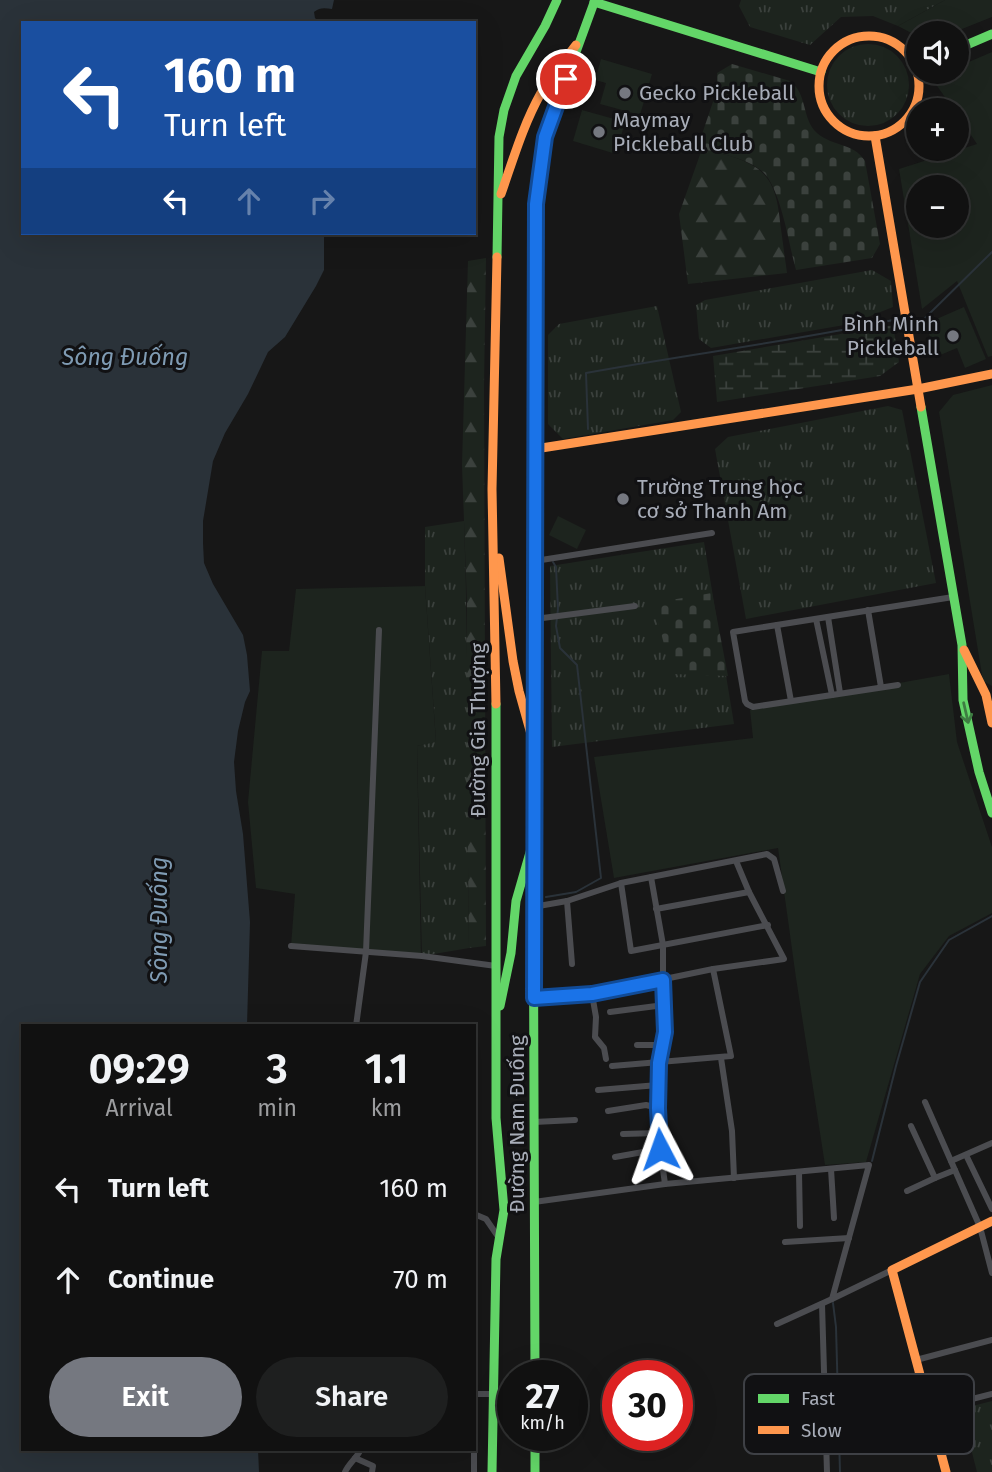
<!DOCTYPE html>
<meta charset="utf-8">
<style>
:root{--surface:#111;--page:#1e1f1f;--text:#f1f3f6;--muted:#9c9d9f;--line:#303131;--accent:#757880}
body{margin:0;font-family:"Fira Sans",sans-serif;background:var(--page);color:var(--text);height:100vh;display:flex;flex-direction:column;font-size:26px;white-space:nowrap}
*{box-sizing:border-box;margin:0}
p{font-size:23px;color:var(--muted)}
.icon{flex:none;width:38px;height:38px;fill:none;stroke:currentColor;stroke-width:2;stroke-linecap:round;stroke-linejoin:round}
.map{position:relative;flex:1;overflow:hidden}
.sheet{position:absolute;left:21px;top:1024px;width:455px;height:427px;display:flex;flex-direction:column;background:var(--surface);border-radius:0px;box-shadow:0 7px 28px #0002,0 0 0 2px var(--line)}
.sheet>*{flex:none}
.hud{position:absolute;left:21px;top:21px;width:455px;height:214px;border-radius:0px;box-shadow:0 7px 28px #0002,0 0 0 2px var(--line);background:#1a4fa0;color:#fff;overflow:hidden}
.fabs{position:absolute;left:906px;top:21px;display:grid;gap:14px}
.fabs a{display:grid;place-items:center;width:63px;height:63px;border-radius:50%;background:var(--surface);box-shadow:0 7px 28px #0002,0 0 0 2px var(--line);font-size:35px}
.speed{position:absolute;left:497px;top:1360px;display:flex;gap:14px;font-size:35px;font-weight:700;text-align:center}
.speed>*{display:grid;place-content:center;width:91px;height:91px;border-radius:50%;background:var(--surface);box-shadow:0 7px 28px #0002,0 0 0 2px var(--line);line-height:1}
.speed small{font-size:18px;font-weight:400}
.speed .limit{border:10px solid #d22;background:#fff;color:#111}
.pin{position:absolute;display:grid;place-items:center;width:60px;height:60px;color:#fff;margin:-30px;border:4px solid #fff;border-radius:50%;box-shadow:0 2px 7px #0007}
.me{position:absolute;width:77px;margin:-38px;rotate:356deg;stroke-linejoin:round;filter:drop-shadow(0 0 5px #0008)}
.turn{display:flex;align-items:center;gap:24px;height:147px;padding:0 28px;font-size:32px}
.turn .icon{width:91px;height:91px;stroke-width:2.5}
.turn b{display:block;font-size:49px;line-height:60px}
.lanes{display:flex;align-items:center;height:66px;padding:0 28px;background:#0003;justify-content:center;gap:35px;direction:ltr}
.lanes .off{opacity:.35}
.eta{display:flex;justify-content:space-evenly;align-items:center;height:119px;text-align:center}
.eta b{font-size:42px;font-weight:600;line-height:49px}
.primary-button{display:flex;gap:14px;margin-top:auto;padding:14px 28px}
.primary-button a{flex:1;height:80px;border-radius:42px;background:var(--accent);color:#fff;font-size:28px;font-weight:600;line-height:80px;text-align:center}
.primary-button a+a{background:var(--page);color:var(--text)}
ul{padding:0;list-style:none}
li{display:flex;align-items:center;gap:21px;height:91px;padding:0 28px}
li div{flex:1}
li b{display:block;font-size:26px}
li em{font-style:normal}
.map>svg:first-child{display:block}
.grass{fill:url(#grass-tufts)}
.forest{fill:url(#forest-firs)}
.wetland{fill:url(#wetland-marsh)}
.cemetery{fill:url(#cemetery-stones)}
.garden{fill:#1d241e;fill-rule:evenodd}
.water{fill:#2a3239}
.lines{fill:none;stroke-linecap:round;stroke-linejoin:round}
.stream{stroke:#2a3239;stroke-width:2}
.street{stroke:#4b4c50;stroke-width:6}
.fast{stroke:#63d668;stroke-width:9}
.slow{stroke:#ff974d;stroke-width:9}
.oneway{stroke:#3e7d42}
.route-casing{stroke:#114b97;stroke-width:18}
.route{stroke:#1a73e8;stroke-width:12}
.poi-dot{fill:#757880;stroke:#111113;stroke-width:2.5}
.labels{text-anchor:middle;stroke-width:6;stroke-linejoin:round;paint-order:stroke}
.poi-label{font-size:21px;fill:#a8adb8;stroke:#111113;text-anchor:start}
.street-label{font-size:21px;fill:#a8adb8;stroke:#111113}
.water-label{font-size:23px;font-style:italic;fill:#7f9bb3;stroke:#111113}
.key{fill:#111113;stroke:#3e4045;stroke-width:2}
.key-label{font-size:19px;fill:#a8adb8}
</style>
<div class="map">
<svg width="992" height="1472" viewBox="0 0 992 1472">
<defs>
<pattern id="grass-tufts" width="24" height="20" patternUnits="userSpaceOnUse" patternTransform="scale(1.75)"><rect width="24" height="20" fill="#1d241e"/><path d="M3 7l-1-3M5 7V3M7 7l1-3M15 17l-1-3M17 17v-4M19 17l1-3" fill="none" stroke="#3b413d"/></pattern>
<pattern id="forest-firs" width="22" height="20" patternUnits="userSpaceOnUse" patternTransform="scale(1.75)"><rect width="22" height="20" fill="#1d241e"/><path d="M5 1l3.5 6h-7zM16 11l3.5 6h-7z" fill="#3b413d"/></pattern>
<pattern id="wetland-marsh" width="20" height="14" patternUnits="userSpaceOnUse" patternTransform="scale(1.75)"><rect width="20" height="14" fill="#1d241e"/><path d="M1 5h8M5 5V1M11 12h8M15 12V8" fill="none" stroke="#3b413d"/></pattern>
<pattern id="cemetery-stones" width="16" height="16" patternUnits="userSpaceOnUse" patternTransform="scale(1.75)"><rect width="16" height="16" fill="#1d241e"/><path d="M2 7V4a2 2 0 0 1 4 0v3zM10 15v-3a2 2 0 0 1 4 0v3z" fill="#3b413d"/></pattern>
</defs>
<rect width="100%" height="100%" fill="#171717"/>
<!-- grass -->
<g class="grass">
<path d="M 741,0 L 945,0 L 898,26 L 873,16 L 841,17 L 810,45 L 750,27 L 739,6 Z"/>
<circle cx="868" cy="85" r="41"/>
<path d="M 872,270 L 891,281 L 893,307 L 850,324 L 711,348 L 699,339 L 696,305 L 705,300 Z"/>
<path d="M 657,306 L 681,412 L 673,420 L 563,439 L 548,424 L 548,335 L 559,324 Z"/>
<path d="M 888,406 L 902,410 L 936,583 L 746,619 L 715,449 L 728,437 Z"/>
<path d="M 464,521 C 469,663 467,806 469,948 L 422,956 L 417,746 L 436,741 L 425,586 L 425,527 Z"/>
<path d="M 704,542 L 734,724 L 552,747 L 550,566 Z"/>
<path d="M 992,1401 L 992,1472 L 977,1472 L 961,1409 Z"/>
</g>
<!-- forest -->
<g class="forest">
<path d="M 702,149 C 718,153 735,156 750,164 C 776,177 778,203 781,229 C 783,244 785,259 787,273 L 688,284 L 679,214 Z"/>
<path d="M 486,258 L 484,386 L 486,946 L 469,948 L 467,780 L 467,604 L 462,465 L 468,261 Z"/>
</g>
<!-- wetland -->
<path class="wetland" d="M 893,325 L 899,362 L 880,376 L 717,402 L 713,356 Z"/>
<!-- cemetery -->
<g class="cemetery">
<path d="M 732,64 L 790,81 C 807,94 802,115 814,130 C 829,147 854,142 865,161 L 880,244 L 872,258 L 796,270 C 789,245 781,189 763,172 C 747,158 722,154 702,149 L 699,143 L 717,90 L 717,73 Z"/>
<path d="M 712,593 L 728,676 L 672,674 L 653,603 Z"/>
</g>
<!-- garden -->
<g class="garden">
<path d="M 945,0 L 992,0 L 992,17 L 952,33 L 919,33 L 919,37 L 898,26 Z"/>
<path d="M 992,52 L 992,356 L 988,357 L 957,281 L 922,309 L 899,169 L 977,144 L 957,114 L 957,110 L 954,110 L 935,83 L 939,75 L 946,72 L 957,72 L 957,67 ZM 957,187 L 957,226 L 919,226 L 919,187 Z"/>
<path d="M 601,59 L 652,74 L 640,115 L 600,104 L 606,83 L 595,80 Z"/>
<path d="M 582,110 L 625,122 L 616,154 L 573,141 Z"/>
<path d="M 964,307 L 986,359 L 965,368 L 957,348 L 938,356 L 925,324 Z"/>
<path d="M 992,385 L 992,686 L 983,681 L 939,412 L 953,395 Z"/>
<path d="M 558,516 L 586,530 L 577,549 L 549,535 Z"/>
<path d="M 425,586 L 436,742 L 417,746 L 421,956 L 291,946 L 295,894 L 256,888 L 248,802 L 262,651 L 289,651 L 296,589 Z"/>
<path d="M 949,674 L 957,742 L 992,847 L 992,913 L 949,936 L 920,974 L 866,1162 L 825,1165 L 796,978 L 778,848 L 614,878 L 594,757 L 753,738 L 750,710 Z"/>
</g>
<!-- water -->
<path class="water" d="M 0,0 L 334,0 L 332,9 C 325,8 320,7 314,12 L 315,18 L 320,23 L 23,23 L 23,233 L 324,233 L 324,270 L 316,286 L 285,337 L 268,352 L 248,394 L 225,433 L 213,461 L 203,521 L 203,543 L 204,563 L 213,584 L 243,635 L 247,655 L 250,691 L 245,702 L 238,731 L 234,762 L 236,791 L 243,834 L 250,922 L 247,1025 L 23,1026 L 23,1449 L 258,1449 L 259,1472 L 0,1472 Z"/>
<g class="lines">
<!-- stream -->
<g class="stream">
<path d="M 925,318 L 992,252"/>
<path d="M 588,429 L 586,373 C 690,354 795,341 898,319"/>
<path d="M 546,897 L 576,892 L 601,878 L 577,665 L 560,648 L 556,626 L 558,609 L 556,567 L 553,562"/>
<path d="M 872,1161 L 896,1066 L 920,982 L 949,940 L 992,916"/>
<path d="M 833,1303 L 836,1327 L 840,1472"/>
</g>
<!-- street -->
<g class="street">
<path d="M 535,561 L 712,533"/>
<path d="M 868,610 L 881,687"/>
<path d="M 828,617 L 840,693"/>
<path d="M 535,619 L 635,606"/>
<path d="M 816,619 L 832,695"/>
<path d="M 777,625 L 791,701"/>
<path d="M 898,685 L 753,707 L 747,704 L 745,701 L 733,632 L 953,597"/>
<path d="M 651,877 L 663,945 L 663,980 L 665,1032 L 659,1063 L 658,1108 L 658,1133 L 665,1184"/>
<path d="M 621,883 L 631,951 L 768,925"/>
<path d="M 567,901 L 572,964"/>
<path d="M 533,907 L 567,901 L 621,883 L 767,854 L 774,859 L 783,891"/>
<path d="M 656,909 L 749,892"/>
<path d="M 291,946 L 422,956 L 496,966"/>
<path d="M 592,994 L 596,1017 L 595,1037 L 604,1048 L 606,1059"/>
<path d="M 534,998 L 592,994 L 713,969 L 784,959 L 749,892 L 736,861"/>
<path d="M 610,1012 L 664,1005"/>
<path d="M 356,1026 L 366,952 L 379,630"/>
<path d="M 637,1045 L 663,1045"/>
<path d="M 721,1058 L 732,1131 L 734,1178"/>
<path d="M 612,1066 L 731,1056 L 713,969"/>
<path d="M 598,1090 L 658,1085"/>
<path d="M 925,1102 L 980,1227 L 992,1273"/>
<path d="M 608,1111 L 646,1105 L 658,1108"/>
<path d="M 534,1122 L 575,1120"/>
<path d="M 911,1126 L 935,1178 L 955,1170"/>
<path d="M 623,1134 L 658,1133"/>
<path d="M 966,1155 L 992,1209"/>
<path d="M 615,1157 L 660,1149"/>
<path d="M 951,1161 L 992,1143"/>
<path d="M 831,1169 L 834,1218"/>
<path d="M 799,1172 L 800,1226"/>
<path d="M 907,1191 L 935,1178"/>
<path d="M 534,1202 L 665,1184 L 869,1165 L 832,1299 L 892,1270"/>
<path d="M 474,1214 L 486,1219 L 499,1238"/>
<path d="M 785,1242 L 849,1238"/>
<path d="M 822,1304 L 827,1472"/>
<path d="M 777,1324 L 832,1299"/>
<path d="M 916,1360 L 992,1340"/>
<path d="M 474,1394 L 494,1394"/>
<path d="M 929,1410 L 992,1394"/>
<path d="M 474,1431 L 474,1425"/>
<path d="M 355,1458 L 373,1466 L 372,1472"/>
<path d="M 345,1472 C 349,1463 357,1458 361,1449"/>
<path d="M 474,1472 L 474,1449"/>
</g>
<!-- fast -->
<g class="fast">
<path d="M 594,2 L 821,72"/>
<path d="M 957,49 L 992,34"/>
<path d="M 497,257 L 499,137 L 504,110 L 516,76 L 545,26 L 557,0"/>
<path d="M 534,393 L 535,204 L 545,137 L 595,0"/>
<path d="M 921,407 L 962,645 L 963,700 L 979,772 L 992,813"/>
<path d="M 533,823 L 535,1376"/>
<path d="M 500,1006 L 511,953 L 516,901 L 531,849"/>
<path d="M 535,1435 L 535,1472"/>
<path d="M 492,1472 L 496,1259 L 504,1210 L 496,1118 L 496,704"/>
</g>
<!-- slow -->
<g class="slow">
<circle cx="869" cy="86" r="50"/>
<path d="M 875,136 L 921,407"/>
<path d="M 501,194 C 513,160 523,125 541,93 C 551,76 564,61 576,45"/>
<path d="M 535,449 L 918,389 L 992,374"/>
<path d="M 499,558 L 513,661 L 519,691 L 531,734"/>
<path d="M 964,650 L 986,695 L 992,723"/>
<path d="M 496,704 L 492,489 L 497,257"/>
<path d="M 533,823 L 534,393"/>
<path d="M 946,1472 L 892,1270 L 992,1221"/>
</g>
</g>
<!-- one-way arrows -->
<defs><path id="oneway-shaft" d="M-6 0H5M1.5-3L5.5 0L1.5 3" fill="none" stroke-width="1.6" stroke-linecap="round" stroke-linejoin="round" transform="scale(1.75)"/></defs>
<use class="oneway" href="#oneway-shaft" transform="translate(966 713) rotate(77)"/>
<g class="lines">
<!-- route casing -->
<g class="route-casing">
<path id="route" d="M 566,79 L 545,137 L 536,204 L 534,998 L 592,994 L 663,980 L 665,1032 L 659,1063 L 658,1108 L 660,1149"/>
</g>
<!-- route -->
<use href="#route" class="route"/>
</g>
<!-- markers -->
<g class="poi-dot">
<circle cx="625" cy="93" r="7"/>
<circle cx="599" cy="132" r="7"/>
<circle cx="953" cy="336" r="7"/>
<circle cx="623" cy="499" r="7"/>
</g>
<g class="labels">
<!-- poi labels -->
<g class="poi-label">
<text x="639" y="100">Gecko Pickleball</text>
<text x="613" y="127">Maymay<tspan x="613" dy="24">Pickleball Club</tspan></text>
<text x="939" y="331" text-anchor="end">Bình Minh<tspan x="939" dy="24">Pickleball</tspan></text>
<text x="637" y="494">Trường Trung học<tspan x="637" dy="24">cơ sở Thanh Am</tspan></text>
</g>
<!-- street labels -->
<g class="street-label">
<text transform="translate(478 730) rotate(-90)" y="7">Đường Gia Thượng</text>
<text transform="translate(517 1124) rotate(-90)" y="7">Đường Nam Đuống</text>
</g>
<!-- water labels -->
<g class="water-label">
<text x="125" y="365">Sông Đuống</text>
<text transform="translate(159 920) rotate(-90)" y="8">Sông Đuống</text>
</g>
</g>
<!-- legend -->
<rect x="744" y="1374" width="230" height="80" rx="10" class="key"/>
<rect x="758" y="1394" width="31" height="9" fill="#63d668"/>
<rect x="758" y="1426" width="31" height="8" fill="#ff974d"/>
<g class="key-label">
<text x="801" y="1405">Fast</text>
<text x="801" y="1437">Slow</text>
</g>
</svg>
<div class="fabs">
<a><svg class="icon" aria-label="sound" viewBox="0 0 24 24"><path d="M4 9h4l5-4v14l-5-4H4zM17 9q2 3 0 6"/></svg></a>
<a>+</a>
<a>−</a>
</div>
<div class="speed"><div>27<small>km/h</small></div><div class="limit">30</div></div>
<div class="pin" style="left:566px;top:79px;background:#d93025"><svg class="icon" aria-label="arrive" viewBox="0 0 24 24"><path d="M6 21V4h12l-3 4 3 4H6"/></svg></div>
<svg class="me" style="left:660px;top:1149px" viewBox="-20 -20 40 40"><path d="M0-17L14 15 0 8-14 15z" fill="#1a73e8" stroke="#fff" stroke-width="4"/></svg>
<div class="hud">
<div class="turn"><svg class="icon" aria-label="left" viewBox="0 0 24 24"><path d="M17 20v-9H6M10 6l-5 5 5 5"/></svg><div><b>160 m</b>Turn left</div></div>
<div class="lanes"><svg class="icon" aria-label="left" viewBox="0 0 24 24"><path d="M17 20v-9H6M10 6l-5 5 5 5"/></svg><svg class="icon off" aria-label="ahead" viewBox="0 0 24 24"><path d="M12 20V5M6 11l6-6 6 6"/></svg><svg class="icon off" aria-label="right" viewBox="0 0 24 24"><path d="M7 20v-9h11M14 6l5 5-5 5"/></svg></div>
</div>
<section class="sheet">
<div class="eta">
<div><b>09:29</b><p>Arrival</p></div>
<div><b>3</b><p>min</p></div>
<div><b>1.1</b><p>km</p></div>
</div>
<ul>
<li><svg class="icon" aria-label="left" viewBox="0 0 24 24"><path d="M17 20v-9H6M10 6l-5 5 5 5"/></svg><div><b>Turn left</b></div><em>160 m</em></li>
<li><svg class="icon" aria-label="ahead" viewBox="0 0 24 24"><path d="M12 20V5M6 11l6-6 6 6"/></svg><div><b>Continue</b></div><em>70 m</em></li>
</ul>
<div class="primary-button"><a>Exit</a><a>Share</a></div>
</section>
</div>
